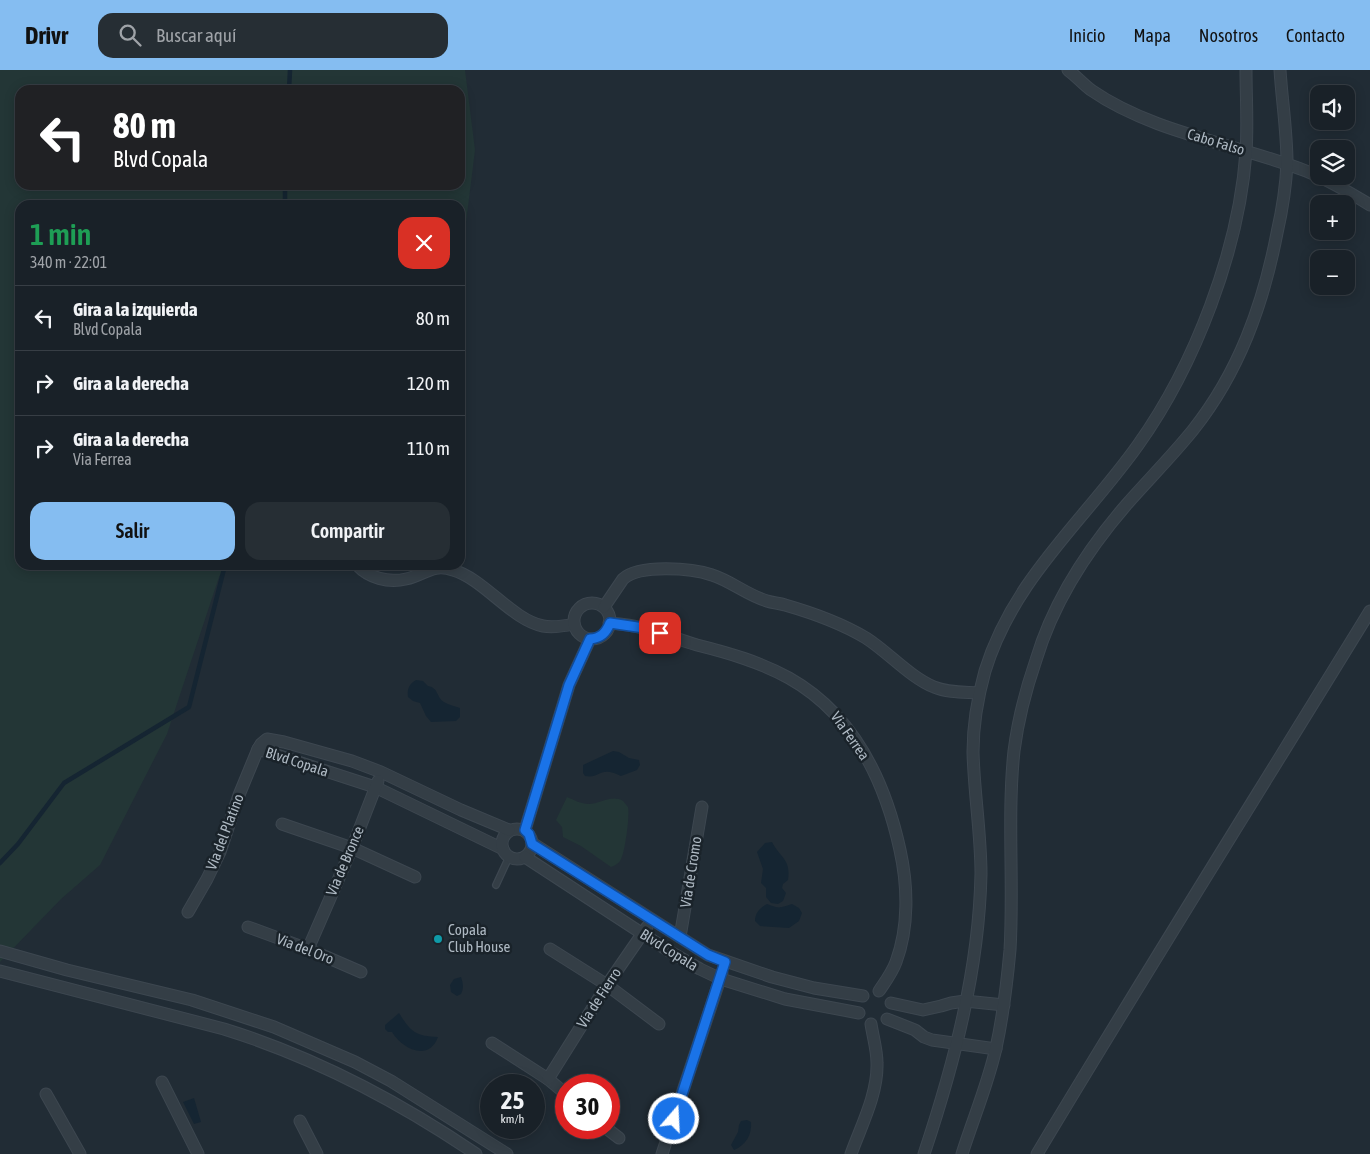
<!DOCTYPE html>
<html lang="es">
<meta charset="utf-8">
<style>
:root{--surface:#192128;--page:#262e34;--text:#f1f3f6;--muted:#9fa3a8;--line:#373e45;--accent:#85bdf1}
body{margin:0;font-family:"Asap Condensed",sans-serif;background:var(--page);color:var(--text);height:100vh;display:flex;flex-direction:column;font-size:19px;white-space:nowrap}
*{box-sizing:border-box;margin:0}
p{font-size:16px;color:var(--muted)}
.icon{flex:none;width:28px;height:28px;fill:none;stroke:currentColor;stroke-width:2;stroke-linecap:round;stroke-linejoin:round}
.map{position:relative;flex:1;overflow:hidden}
.sheet{position:absolute;left:15px;top:130px;width:450px;height:370px;display:flex;flex-direction:column;background:var(--surface);border-radius:15px;box-shadow:0 2px 12px #0003,0 0 0 1px var(--line)}
.sheet>*{flex:none}
.guide{position:absolute;left:15px;top:15px;width:450px;height:105px;border-radius:15px;box-shadow:0 2px 12px #0003,0 0 0 1px var(--line);background:#202124;color:#fff;overflow:hidden}
.tools{position:absolute;left:1310px;top:15px;display:grid;gap:10px}
.tools a{display:grid;place-items:center;width:45px;height:45px;border-radius:10px;background:var(--surface);box-shadow:0 2px 12px #0003,0 0 0 1px var(--line);font-size:25px}
.speed{position:absolute;left:480px;top:1004px;display:flex;gap:10px;font-size:25px;font-weight:700;text-align:center}
.speed>*{display:grid;place-content:center;width:65px;height:65px;border-radius:50%;background:var(--surface);box-shadow:0 2px 12px #0003,0 0 0 1px var(--line);line-height:1}
.speed small{font-size:12px;font-weight:400}
.speed .limit{border:8px solid #d22;background:#fff;color:#111}
.pin{position:absolute;display:grid;place-items:center;width:42px;height:42px;color:#fff;margin:-21px;border-radius:10px;box-shadow:0 2px 8px #0006}
.me{position:absolute;width:55px;margin:-28px;rotate:19deg;stroke-linejoin:round;filter:drop-shadow(0 0 4px #0008)}
.turn{display:flex;align-items:center;gap:18px;height:105px;padding:0 15px;font-size:22px}
.turn .icon{width:65px;height:65px;stroke-width:2.5}
.turn b{display:block;font-size:35px;line-height:42px}
.round{display:grid;place-items:center;flex:none;width:52px;height:52px;border-radius:15px;background:var(--page)}
.head{display:flex;align-items:center;justify-content:space-between;height:85px;padding:0 15px}
h1{font-size:30px;font-weight:600;line-height:38px;color:#1e9e55}
.button{display:flex;gap:10px;margin-top:auto;padding:10px 15px}
.button a{flex:1;height:58px;border-radius:15px;background:var(--accent);color:#111;font-size:20px;font-weight:600;line-height:58px;text-align:center}
.button a+a{background:var(--page);color:var(--text)}
ul{padding:0;list-style:none}
li{display:flex;align-items:center;gap:15px;height:65px;padding:0 15px;border-top:1px solid var(--line)}
li div{flex:1}
li b{display:block;font-size:19px}
li em{font-style:normal}
header{display:flex;align-items:center;gap:30px;box-sizing:border-box;height:70px;padding:0 25px;background:var(--accent);color:#111}
header strong{font-size:24px}
nav{display:flex;gap:28px;margin-inline-start:auto;font-size:18px}
.search{width:350px;height:45px;background:var(--page);display:flex;align-items:center;gap:12px;box-sizing:border-box;padding:0 18px;border-radius:15px;color:var(--muted);font-size:19px}
.map>svg:first-child{display:block}
.green{fill:#233636;fill-rule:evenodd}
.water{fill:#152532}
.lines{fill:none;stroke-linecap:round;stroke-linejoin:round}
.stream{stroke:#152532;stroke-width:4.5}
.service-casing{stroke:#3d4750;stroke-width:8}
.minor-casing{stroke:#3d4750;stroke-width:13}
.service{stroke:#343e46;stroke-width:5.5}
.minor{stroke:#343e46;stroke-width:11}
.route-casing{stroke:#114b97;stroke-width:12}
.route{stroke:#1a73e8;stroke-width:9}
.culture-dot{fill:#0f9aa8;stroke:#1a232a;stroke-width:2}
.labels{text-anchor:middle;stroke-width:5;stroke-linejoin:round;paint-order:stroke}
.street-label{font-size:15px;fill:#aeb9c3;stroke:#1a232a}
.poi-label{font-size:15px;fill:#aeb9c3;stroke:#1a232a;text-anchor:start}
</style>
<header>
<strong>Drivr</strong>
<div class="search"><svg class="icon" aria-label="search" viewBox="0 0 24 24"><circle cx="10" cy="10" r="6"/><path d="M15 15l6 6"/></svg>Buscar aquí</div>
<nav><a>Inicio</a><a>Mapa</a><a>Nosotros</a><a>Contacto</a></nav>
</header>
<div class="map">
<svg width="1370" height="1084" viewBox="0 0 1370 1084">
<rect width="100%" height="100%" fill="#212c35"/>
<!-- green -->
<g class="green">
<path d="M 0,0 L 465,0 L 475,80 L 464,169 L 460,174 L 460,135 L 20,135 L 20,495 L 225,495 L 219,507 L 167,664 L 100,795 L 61,829 L 0,892 ZM 20,20 L 460,20 L 460,115 L 20,115 Z"/>
<path d="M 567,727 C 574,730 581,734 589,734 C 599,734 613,724 623,731 C 624,732 627,736 628,737 C 630,744 625,785 620,791 C 618,794 614,796 611,797 L 581,776 L 563,767 L 562,757 L 556,750 Z"/>
</g>
<!-- water -->
<g class="water">
<path d="M 416,610 L 423,611 L 428,616 C 439,618 436,627 444,632 C 449,635 455,636 460,638 L 460,647 L 456,651 L 431,652 L 426,646 L 420,633 L 413,631 L 408,627 C 407,619 409,614 416,610 Z"/>
<path d="M 613,681 L 619,682 L 629,688 L 639,690 L 640,695 L 637,700 L 621,706 C 599,695 601,709 585,706 L 583,703 L 583,695 Z"/>
<path d="M 772,772 C 781,789 791,789 788,810 L 783,814 L 782,818 L 786,823 L 783,831 L 778,834 L 771,833 L 766,827 L 766,818 L 761,813 L 763,799 L 757,782 L 765,773 Z"/>
<path d="M 767,834 C 780,839 779,838 792,834 L 799,838 L 802,843 L 799,851 L 789,858 L 760,856 L 755,851 C 755,843 760,838 767,834 Z"/>
<path d="M 461,907 C 463,913 464,918 461,924 L 457,926 L 451,922 L 450,915 L 454,909 Z"/>
<path d="M 399,943 C 411,962 415,966 438,967 C 429,992 402,979 392,962 L 388,962 L 385,959 L 385,955 Z"/>
<path d="M 194,1028 L 201,1052 L 194,1054 L 183,1032 Z"/>
<path d="M 747,1050 L 751,1052 C 752,1065 746,1075 734,1080 L 731,1075 L 738,1062 L 739,1055 L 741,1051 Z"/>
</g>
<g class="lines">
<!-- stream -->
<g class="stream">
<path d="M 289,20 L 290,0"/>
<path d="M 285,135 L 285,115"/>
<path d="M 0,793 L 18,774 L 64,713 L 189,637 L 225,495"/>
</g>
<!-- service casing -->
<g class="service-casing">
<path id="service" d="M 496,815 L 509,787"/>
</g>
<!-- minor casing -->
<g class="minor-casing">
<g id="minor">
<path d="M 1068,0 C 1076,6 1083,14 1091,20 C 1153,63 1237,74 1306,101 C 1328,110 1349,122 1370,135"/>
<path d="M 357,495 C 369,508 388,513 406,509 C 425,505 432,493 453,500 C 484,509 512,550 543,556 C 553,558 564,556 574,554"/>
<circle cx="592" cy="551" r="18"/>
<path d="M 604,537 L 623,509 C 639,494 692,498 712,505 C 731,511 747,525 767,531 C 773,533 779,533 785,535 C 813,543 841,553 866,568 C 888,582 911,608 934,617 C 948,623 965,622 979,623"/>
<path d="M 609,553 C 621,554 632,555 643,558 C 661,562 679,570 697,575 C 729,583 760,592 789,608 C 853,644 885,711 900,780 C 908,816 909,857 896,892 C 892,903 885,912 879,921"/>
<path d="M 258,679 L 375,717 L 503,779"/>
<path d="M 282,754 L 352,778 L 415,807"/>
<circle cx="517" cy="774" r="15"/>
<path d="M 525,760 L 569,615 L 590,569"/>
<path d="M 532,773 L 708,885 L 772,907 L 814,918 L 863,926"/>
<path d="M 525,787 L 672,883 L 700,899 L 721,909 L 785,929 L 859,943"/>
<path d="M 188,842 L 207,809 L 220,782 L 239,725 L 258,679 L 261,674 L 267,669 L 284,672 L 352,691 L 381,702 L 461,740 L 509,760"/>
<path d="M 248,857 L 308,879 L 361,902"/>
<path d="M 680,867 L 702,737"/>
<path d="M 308,879 L 352,778 L 378,711"/>
<path d="M 550,879 L 607,915 L 659,954"/>
<path d="M 0,881 L 67,900 L 192,930 L 274,957 L 355,992 L 391,1011 L 507,1084"/>
<path d="M 0,901 L 224,959 C 314,987 398,1031 476,1084"/>
<path d="M 891,933 L 923,940 L 941,936 L 951,933 L 965,931 L 1004,935"/>
<path d="M 887,949 L 915,960 L 924,967 L 932,970 L 996,979"/>
<path d="M 492,973 L 548,1009 L 566,1024"/>
<path d="M 548,1009 L 607,915 L 647,857"/>
<path d="M 162,1012 L 198,1084"/>
<path d="M 46,1024 L 80,1084"/>
<path d="M 300,1051 L 317,1084"/>
<path d="M 606,1058 L 619,1068"/>
<path d="M 662,1084 L 722,903"/>
<path d="M 851,1084 C 861,1056 878,1024 877,993 C 877,980 873,967 871,954"/>
<path d="M 924,1084 C 954,994 979,900 981,804 C 981,763 974,723 973,682 C 973,655 978,626 985,601 C 1013,509 1084,451 1138,375 C 1195,295 1239,180 1246,82 C 1248,55 1246,27 1246,0"/>
<path d="M 962,1084 C 973,1049 988,1014 996,978 C 1003,946 1007,913 1010,880 C 1014,814 1007,747 1014,681 C 1018,650 1026,619 1036,590 C 1053,533 1088,479 1127,434 C 1149,409 1172,386 1193,360 C 1239,302 1263,235 1277,163 C 1282,141 1286,116 1287,93 C 1287,62 1282,31 1280,0"/>
<path d="M 1037,1084 C 1146,902 1259,722 1370,541"/>
</g>
</g>
<!-- service -->
<use href="#service" class="service"/>
<!-- minor -->
<use href="#minor" class="minor"/>
</g>
<g class="lines">
<!-- route casing -->
<g class="route-casing">
<path id="route" d="M 660,563 L 644,558 L 610,553 C 606,563 601,568 590,569 L 569,615 L 525,760 L 529,764 L 532,774 L 708,885 L 725,892 L 674,1049"/>
</g>
<!-- route -->
<use href="#route" class="route"/>
</g>
<!-- markers -->
<circle class="culture-dot" cx="438" cy="869" r="5"/>
<g class="labels">
<!-- street labels -->
<g class="street-label">
<text transform="translate(1216 72) rotate(17)" y="5">Cabo Falso</text>
<text transform="translate(850 666) rotate(55)" y="5">Via Ferrea</text>
<text transform="translate(297 692) rotate(18)" y="5">Blvd Copala</text>
<text transform="translate(225 762) rotate(-69)" y="5">Via del Platino</text>
<text transform="translate(345 791) rotate(-67)" y="5">Via de Bronce</text>
<text transform="translate(691 802) rotate(-81)" y="5">Via de Cromo</text>
<text transform="translate(305 879) rotate(21)" y="5">Via del Oro</text>
<text transform="translate(669 880) rotate(32)" y="5">Blvd Copala</text>
<text transform="translate(599 928) rotate(-57)" y="5">Via de Fierro</text>
</g>
<!-- poi labels -->
<g class="poi-label">
<text x="448" y="865">Copala<tspan x="448" dy="17">Club House</tspan></text>
</g>
</g>
</svg>
<div class="tools">
<a><svg class="icon" aria-label="sound" viewBox="0 0 24 24"><path d="M4 9h4l5-4v14l-5-4H4zM17 9q2 3 0 6"/></svg></a>
<a><svg class="icon" aria-label="layers" viewBox="0 0 24 24"><path d="M12 4l9 5-9 5-9-5zM3 14l9 5 9-5"/></svg></a>
<a>+</a>
<a>−</a>
</div>
<div class="speed"><div>25<small>km/h</small></div><div class="limit">30</div></div>
<div class="pin" style="left:660px;top:563px;background:#d93025"><svg class="icon" aria-label="arrive" viewBox="0 0 24 24"><path d="M6 21V4h12l-3 4 3 4H6"/></svg></div>
<svg class="me" style="left:674px;top:1049px" viewBox="-20 -20 40 40"><circle r="17" fill="#1a73e8" stroke="#fff" stroke-width="3"/><path d="M0-11L8 9 0 5-8 9z" fill="#fff"/></svg>
<div class="guide">
<div class="turn"><svg class="icon" aria-label="left" viewBox="0 0 24 24"><path d="M17 20v-9H6M10 6l-5 5 5 5"/></svg><div><b>80 m</b>Blvd Copala</div></div>
</div>
<section class="sheet">
<div class="head"><div><h1>1 min</h1><p>340 m · 22:01</p></div><a class="round" style="background:#d93025;color:#fff"><svg class="icon" aria-label="close" viewBox="0 0 24 24"><path d="M6 6l12 12M18 6L6 18"/></svg></a></div>
<ul>
<li><svg class="icon" aria-label="left" viewBox="0 0 24 24"><path d="M17 20v-9H6M10 6l-5 5 5 5"/></svg><div><b>Gira a la izquierda</b><p>Blvd Copala</p></div><em>80 m</em></li>
<li><svg class="icon" aria-label="right" viewBox="0 0 24 24"><path d="M7 20v-9h11M14 6l5 5-5 5"/></svg><div><b>Gira a la derecha</b></div><em>120 m</em></li>
<li><svg class="icon" aria-label="right" viewBox="0 0 24 24"><path d="M7 20v-9h11M14 6l5 5-5 5"/></svg><div><b>Gira a la derecha</b><p>Via Ferrea</p></div><em>110 m</em></li>
</ul>
<div class="button"><a>Salir</a><a>Compartir</a></div>
</section>
</div>
